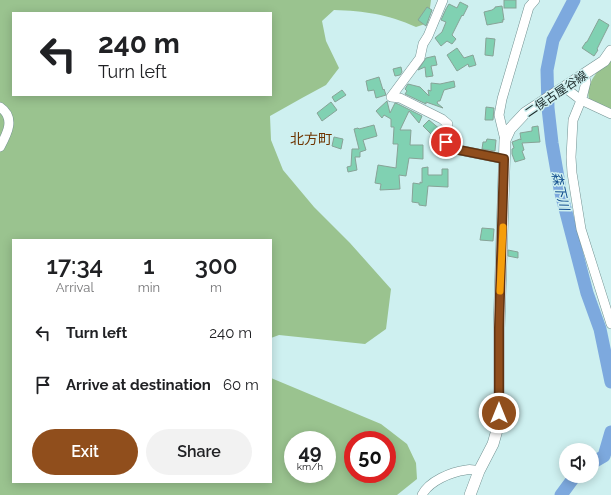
<!DOCTYPE html>
<meta charset="utf-8">
<style>
:root{--surface:#fff;--page:#f2f2f2;--text:#202124;--muted:#757577;--accent:#904e1c}
body{margin:0;font-family:Raleway,"Noto Sans JP",sans-serif;background:var(--page);color:var(--text);height:100vh;display:flex;flex-direction:column;font-size:15px;white-space:nowrap}
*{box-sizing:border-box;margin:0}
p{font-size:13px;color:var(--muted)}
.icon{flex:none;width:22px;height:22px;fill:none;stroke:currentColor;stroke-width:2;stroke-linecap:round;stroke-linejoin:round}
.map{position:relative;flex:1;overflow:hidden}
.drawer{position:absolute;left:12px;top:239px;width:260px;height:244px;display:flex;flex-direction:column;background:var(--surface);border-radius:0px;box-shadow:0 2px 10px #0003}
.drawer>*{flex:none}
.banner{position:absolute;left:12px;top:12px;width:260px;height:84px;border-radius:0px;box-shadow:0 2px 10px #0003;background:#fff;color:var(--text);overflow:hidden}
.controls{position:absolute;left:559px;top:443px;display:grid;gap:8px}
.controls a{display:grid;place-items:center;width:40px;height:40px;border-radius:50%;background:var(--surface);box-shadow:0 2px 10px #0003;font-size:20px}
.speed{position:absolute;left:284px;top:431px;display:flex;gap:8px;font-size:20px;font-weight:700;text-align:center}
.speed>*{display:grid;place-content:center;width:52px;height:52px;border-radius:50%;background:var(--surface);box-shadow:0 2px 10px #0003;line-height:1}
.speed small{font-size:10px;font-weight:400}
.speed .limit{border:6px solid #d22;background:#fff;color:#111}
.pin{position:absolute;display:grid;place-items:center;width:34px;height:34px;color:#fff;margin:-17px;border:2px solid #fff;border-radius:50%;box-shadow:0 1px 4px #0007}
.me{position:absolute;width:44px;margin:-22px;rotate:0deg;stroke-linejoin:round;filter:drop-shadow(0 0 3px #0008)}
.turn{display:flex;align-items:center;gap:14px;height:84px;padding:0 20px;font-size:18px}
.turn .icon{width:52px;height:52px;stroke-width:2.5}
.turn b{display:block;font-size:28px;line-height:34px}
.eta{display:flex;justify-content:space-evenly;align-items:center;height:68px;text-align:center}
.eta b{font-size:24px;font-weight:600;line-height:28px}
.cta{display:flex;gap:8px;margin-top:auto;padding:8px 20px}
.cta a{flex:1;height:46px;border-radius:24px;background:var(--accent);color:#fff;font-size:16px;font-weight:600;line-height:46px;text-align:center}
.cta a+a{background:var(--page);color:var(--text)}
ul{padding:0;list-style:none}
li{display:flex;align-items:center;gap:12px;height:52px;padding:0 20px}
li div{flex:1}
li b{display:block;font-size:15px}
li em{font-style:normal}
.map>svg:first-child{display:block}
.green{fill:#9ac38f;fill-rule:evenodd}
.lines{fill:none;stroke-linecap:round;stroke-linejoin:round}
.river{stroke:#7da9de;stroke-width:13}
.building{fill:#80d1b2;stroke:#87a397}
.minor-casing{stroke:#739292;stroke-width:10}
.major-casing{stroke:#739292;stroke-width:12}
.minor{stroke:#fff;stroke-width:9}
.major{stroke:#fff;stroke-width:11}
.route-casing{stroke:#5e3312;stroke-width:10}
.route{stroke:#904e1c;stroke-width:7}
.slow{stroke:#f59e0b;stroke-width:7}
.labels{text-anchor:middle;stroke-width:3;stroke-linejoin:round;paint-order:stroke}
.street-label{font-size:12px;fill:#1b2828;stroke:#cef0f0}
.water-label{font-size:13px;font-style:italic;fill:#124f8f;stroke:#cef0f0}
.quarter-label{font-size:14px;fill:#6e3400;stroke:#cef0f0}
</style>
<div class="map">
<svg width="611" height="495" viewBox="0 0 611 495">
<rect width="100%" height="100%" fill="#cef0f0"/>
<!-- green -->
<g class="green">
<path d="M 0,0 L 431,0 L 428,23 L 416,27 C 387,14 365,11 334,10 L 322,21 L 326,41 L 339,68 L 326,85 L 302,98 L 270,116 L 271,140 L 283,170 L 314,207 L 350,243 L 391,289 L 386,329 L 365,344 L 279,335 L 271,338 L 271,240 L 13,240 L 13,482 L 271,482 L 271,378 L 381,424 L 407,444 L 416,463 L 417,479 L 397,495 L 0,495 ZM 13,13 L 271,13 L 271,95 L 13,95 ZM 293,440 L 327,440 L 327,474 L 293,474 ZM 353,440 L 387,440 L 387,474 L 353,474 Z"/>
<path d="M 611,57 L 611,109 L 589,99 C 585,81 601,68 611,57 Z"/>
</g>
<g class="lines">
<!-- river -->
<g class="river">
<path d="M 574,0 L 553,40 L 547,70 L 548,108 L 552,143 L 560,189 L 587,293 L 600,329 L 611,382"/>
<path d="M 592,463 L 604,456 L 611,432"/>
<path d="M 561,495 L 575,476"/>
</g>
</g>
<!-- building -->
<g class="building">
<rect x="504" y="0" width="12" height="8"/>
<path d="M 460,2 L 468,6 L 463,16 L 462,15 L 452,35 L 456,39 L 452,44 L 447,41 L 441,46 L 435,38 L 442,32 L 446,22 L 441,20 L 446,9 L 449,4 L 457,8 Z"/>
<path d="M 502,6 L 504,20 L 502,20 L 503,22 L 487,25 L 484,12 L 492,10 L 495,8 L 495,7 Z"/>
<path d="M 427,7 L 432,10 L 426,26 L 418,20 Z"/>
<path d="M 599,19 L 609,25 L 597,49 L 598,50 L 594,56 L 582,48 L 586,42 L 587,42 Z"/>
<path d="M 486,38 L 495,39 L 493,56 L 485,55 Z"/>
<path d="M 457,48 L 464,58 L 473,55 L 476,65 L 469,67 L 468,64 L 457,71 L 447,55 Z"/>
<path d="M 435,56 L 437,65 L 431,66 L 433,76 L 426,77 L 425,67 L 418,70 L 426,58 Z"/>
<path d="M 401,67 L 402,72 L 400,75 L 395,76 L 393,69 Z"/>
<path d="M 379,77 L 383,90 L 384,89 L 386,95 L 376,98 L 374,90 L 368,91 L 366,81 Z"/>
<path d="M 454,81 L 455,87 L 444,90 L 440,101 L 438,101 L 437,103 L 443,108 L 426,102 L 426,104 L 405,94 L 407,91 L 405,89 L 408,84 L 420,87 L 429,96 L 428,90 L 431,91 L 431,83 L 440,84 Z"/>
<path d="M 342,90 L 346,95 L 335,102 L 332,97 Z"/>
<path d="M 387,101 L 390,113 L 395,103 L 398,104 L 422,116 L 419,123 L 409,111 L 400,130 L 411,130 L 410,145 L 423,145 L 423,159 L 409,158 L 406,176 L 399,175 L 400,189 L 380,190 L 381,184 L 375,183 L 378,165 L 396,168 L 398,144 L 393,144 L 394,127 L 391,127 L 391,119 L 384,115 L 382,118 L 376,111 Z"/>
<path d="M 331,102 L 337,110 L 322,121 L 317,113 Z"/>
<path d="M 486,107 L 494,108 L 493,120 L 485,120 Z"/>
<path d="M 429,120 L 441,130 L 434,137 L 423,126 Z"/>
<path d="M 374,125 L 377,136 L 363,140 L 366,150 L 360,152 L 360,157 L 355,157 L 357,170 L 348,172 L 347,167 L 351,166 L 352,149 L 359,149 L 354,129 L 358,128 L 359,129 Z"/>
<path d="M 538,126 L 540,142 L 522,143 L 524,150 L 522,151 L 525,159 L 515,162 L 512,154 L 512,149 L 514,148 L 512,142 L 520,139 L 521,140 L 520,133 L 532,131 L 532,127 Z"/>
<path d="M 334,137 L 343,139 L 341,149 L 332,146 Z"/>
<path d="M 487,139 L 496,140 L 495,151 L 482,149 L 483,142 L 486,142 Z"/>
<path d="M 428,167 L 428,175 L 442,175 L 442,169 L 448,169 L 448,187 L 428,186 L 426,206 L 419,205 L 419,203 L 412,202 L 413,183 L 420,184 L 420,182 L 422,183 L 422,168 Z"/>
<path d="M 482,228 L 494,229 L 493,241 L 480,240 Z"/>
<path d="M 508,250 L 518,252 L 518,258 L 508,256 Z"/>
</g>
<g class="lines">
<!-- minor casing -->
<g class="minor-casing">
<g id="minor">
<path d="M 443,0 L 428,36 L 423,44 L 420,58 L 391,97 L 400,98 L 442,119 L 448,124 L 446,142 L 449,150 L 454,149 L 504,159"/>
<path d="M 584,74 L 586,82 L 582,98 L 573,120 L 571,157 L 572,173 L 581,229 L 611,324"/>
<path d="M 564,87 L 581,100 L 611,114"/>
<path d="M 0,107 C 16,118 7,134 0,147"/>
<path d="M 505,140 L 499,115 L 502,99 L 529,7 L 535,0"/>
<path d="M 422,495 C 429,481 451,472 466,470 C 470,469 475,470 479,471"/>
</g>
</g>
<!-- major casing -->
<g class="major-casing">
<path id="major" d="M 470,495 L 479,471 L 493,444 L 497,430 L 499,413 L 499,328 L 505,140 L 510,129 L 525,113 L 604,61 L 611,51"/>
</g>
<!-- minor -->
<use href="#minor" class="minor"/>
<!-- major -->
<use href="#major" class="major"/>
</g>
<g class="lines">
<!-- route casing -->
<g class="route-casing">
<path id="route" d="M 446,142 L 449,150 L 454,149 L 504,159 L 499,328 L 499,413"/>
</g>
<!-- route -->
<use href="#route" class="route"/>
<!-- slow -->
<path class="slow" d="M 500,291 L 503,227"/>
</g>
<g class="labels">
<!-- street labels -->
<g class="street-label">
<text transform="translate(556 94) rotate(-34)" y="4">二俣古屋谷線</text>
</g>
<!-- water labels -->
<g class="water-label">
<text transform="translate(561 191) rotate(77)" y="5">森下川</text>
</g>
<!-- quarter labels -->
<g class="quarter-label">
<text x="311" y="144">北方町</text>
</g>
</g>
</svg>
<div class="controls">
<a><svg class="icon" aria-label="sound" viewBox="0 0 24 24"><path d="M4 9h4l5-4v14l-5-4H4zM17 9q2 3 0 6"/></svg></a>
</div>
<div class="speed"><div>49<small>km/h</small></div><div class="limit">50</div></div>
<div class="pin" style="left:446px;top:142px;background:#d93025"><svg class="icon" aria-label="arrive" viewBox="0 0 24 24"><path d="M6 21V4h12l-3 4 3 4H6"/></svg></div>
<svg class="me" style="left:499px;top:413px" viewBox="-20 -20 40 40"><circle r="17" fill="#904e1c" stroke="#fff" stroke-width="3"/><path d="M0-11L8 9 0 5-8 9z" fill="#fff"/></svg>
<div class="banner">
<div class="turn"><svg class="icon" aria-label="left" viewBox="0 0 24 24"><path d="M17 20v-9H6M10 6l-5 5 5 5"/></svg><div><b>240 m</b>Turn left</div></div>
</div>
<section class="drawer">
<div class="eta">
<div><b>17:34</b><p>Arrival</p></div>
<div><b>1</b><p>min</p></div>
<div><b>300</b><p>m</p></div>
</div>
<ul>
<li><svg class="icon" aria-label="left" viewBox="0 0 24 24"><path d="M17 20v-9H6M10 6l-5 5 5 5"/></svg><div><b>Turn left</b></div><em>240 m</em></li>
<li><svg class="icon" aria-label="arrive" viewBox="0 0 24 24"><path d="M6 21V4h12l-3 4 3 4H6"/></svg><div><b>Arrive at destination</b></div><em>60 m</em></li>
</ul>
<div class="cta"><a>Exit</a><a>Share</a></div>
</section>
</div>
